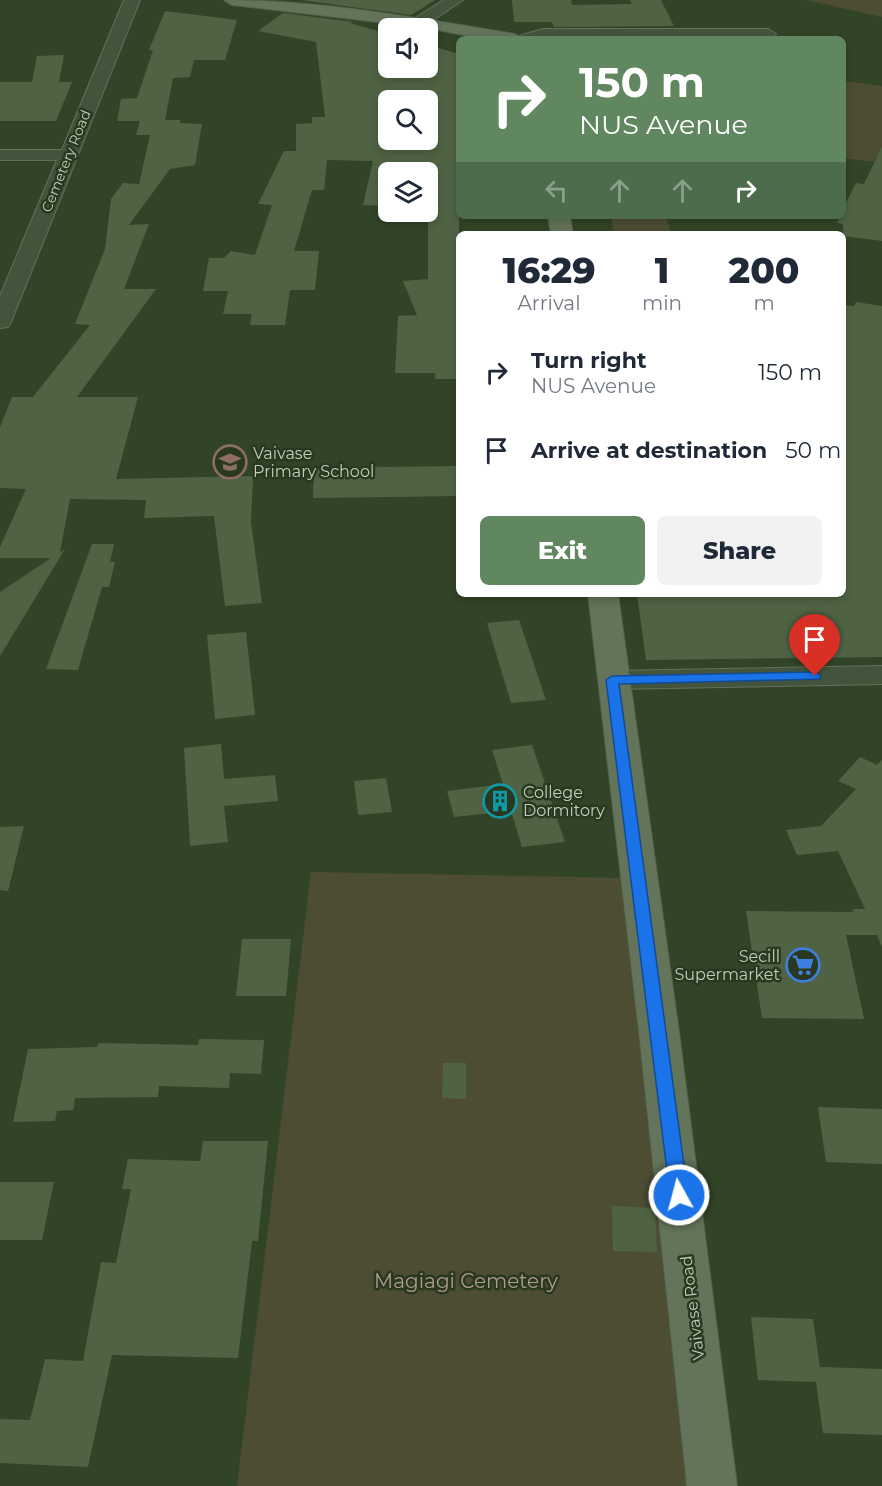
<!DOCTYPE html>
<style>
:root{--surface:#fff;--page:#f2f2f3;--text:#1f2937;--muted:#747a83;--accent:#618760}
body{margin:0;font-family:Montserrat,sans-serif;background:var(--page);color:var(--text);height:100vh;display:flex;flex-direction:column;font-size:22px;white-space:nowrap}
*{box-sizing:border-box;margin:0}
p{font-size:20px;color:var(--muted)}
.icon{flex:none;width:33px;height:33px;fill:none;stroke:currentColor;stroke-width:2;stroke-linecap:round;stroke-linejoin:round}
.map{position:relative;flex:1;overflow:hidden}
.panel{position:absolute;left:456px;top:231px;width:390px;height:366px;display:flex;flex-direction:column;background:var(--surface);border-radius:9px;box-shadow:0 3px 9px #0003}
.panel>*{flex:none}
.top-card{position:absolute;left:456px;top:36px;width:390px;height:183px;border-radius:9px;box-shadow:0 3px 9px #0003;background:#618760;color:#fff;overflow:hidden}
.fabs{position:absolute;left:378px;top:18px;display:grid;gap:12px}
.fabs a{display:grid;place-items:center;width:60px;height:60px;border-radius:9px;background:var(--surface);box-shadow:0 3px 9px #0003;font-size:30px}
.pin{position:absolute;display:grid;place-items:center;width:51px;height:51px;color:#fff;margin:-62px -26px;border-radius:50% 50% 50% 0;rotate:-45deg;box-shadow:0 0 6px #0007}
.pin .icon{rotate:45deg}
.me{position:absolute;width:66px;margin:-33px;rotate:353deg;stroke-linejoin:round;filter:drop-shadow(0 0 4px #0008)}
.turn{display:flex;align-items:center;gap:21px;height:126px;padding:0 24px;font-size:27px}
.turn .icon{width:78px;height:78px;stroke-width:2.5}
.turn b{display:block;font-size:42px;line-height:51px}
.lanes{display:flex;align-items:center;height:57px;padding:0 24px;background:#0003;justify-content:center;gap:30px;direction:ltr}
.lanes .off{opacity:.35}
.eta{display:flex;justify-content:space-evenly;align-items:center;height:102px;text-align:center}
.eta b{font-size:36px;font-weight:800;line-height:42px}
.action{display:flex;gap:12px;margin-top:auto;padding:12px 24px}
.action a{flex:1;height:69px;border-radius:9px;background:var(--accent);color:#fff;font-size:24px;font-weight:800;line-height:69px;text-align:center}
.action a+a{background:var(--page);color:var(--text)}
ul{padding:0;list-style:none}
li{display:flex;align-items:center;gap:18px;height:78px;padding:0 24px}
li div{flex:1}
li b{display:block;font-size:22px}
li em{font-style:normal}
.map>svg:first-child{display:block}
.green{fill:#4d4d34}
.building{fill:#4f6344;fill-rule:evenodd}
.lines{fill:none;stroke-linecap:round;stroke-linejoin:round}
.minor-casing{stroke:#62715b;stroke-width:2}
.major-casing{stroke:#506049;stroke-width:2}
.minor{fill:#44543c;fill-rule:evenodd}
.major{fill:#63745a;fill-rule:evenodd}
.route{fill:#1a73e8;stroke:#114b97;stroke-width:1.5}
.labels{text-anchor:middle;stroke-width:5;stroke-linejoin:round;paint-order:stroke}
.far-street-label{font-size:14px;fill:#c0cdba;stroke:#293920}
.poi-label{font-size:16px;fill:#c0cdba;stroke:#293920;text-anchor:start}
.street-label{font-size:16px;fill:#c0cdba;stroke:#293920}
.near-park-label{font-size:20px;fill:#b1998d;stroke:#293920}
</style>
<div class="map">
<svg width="882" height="1486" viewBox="0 0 882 1486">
<rect width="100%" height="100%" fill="#324427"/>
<!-- green -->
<g class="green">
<path d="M 806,0 L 882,0 L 882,17 Z"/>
<path d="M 843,81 L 882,86 L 882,163 L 843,158 Z"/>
<path d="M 611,216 L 666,216 L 671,234 L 614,234 Z"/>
<path d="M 311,872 L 625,878 L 690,1486 L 237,1486 Z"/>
</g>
<!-- building -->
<g class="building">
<path d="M 301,0 L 435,0 L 411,15 Z"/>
<path d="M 512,0 L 571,0 L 572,5 L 632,4 L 630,0 L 661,0 L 674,26 L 554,27 L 552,22 L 514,22 Z"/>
<path d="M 165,11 L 237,20 L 225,60 L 194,60 L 190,77 L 173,78 L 165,120 L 181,120 L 179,123 L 202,124 L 195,165 L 170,169 L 129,225 L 149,224 L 124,289 L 156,289 L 77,397 L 138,397 L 116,479 L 253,476 L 251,522 L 262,603 L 225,606 L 214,516 L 144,518 L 146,500 L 70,499 L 60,552 L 65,549 L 0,656 L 0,592 L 51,558 L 0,558 L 0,547 L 26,489 L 0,488 L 0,427 L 12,397 L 33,397 L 90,325 L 75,324 L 105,249 L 111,199 L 123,183 L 139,184 L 150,135 L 136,135 L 140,121 L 117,121 L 121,99 L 137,98 L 153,50 L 149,50 Z"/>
<path d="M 283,13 L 354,22 L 350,23 L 388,34 L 388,68 L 428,68 L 428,45 L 459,54 L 459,106 L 457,106 L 459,136 L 459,379 L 435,379 L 435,373 L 395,373 L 398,316 L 417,315 L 403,281 L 428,279 L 428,212 L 400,212 L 428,212 L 428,172 L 388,172 L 388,206 L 363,205 L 373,161 L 327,160 L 324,190 L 312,190 L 294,251 L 319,251 L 315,290 L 290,290 L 285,325 L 250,325 L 252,314 L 223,314 L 228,291 L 203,291 L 209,258 L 224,258 L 231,251 L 255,255 L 272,205 L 258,204 L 284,151 L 296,151 L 296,124 L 312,123 L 312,117 L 325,117 L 316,42 L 258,31 ZM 388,100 L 428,100 L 428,140 L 388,140 Z"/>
<path d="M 64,55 L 59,82 L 72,82 L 56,121 L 0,121 L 0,82 L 32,82 L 37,56 Z"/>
<path d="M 882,147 L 882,241 L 843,236 L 843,224 L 837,223 L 840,216 L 843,216 L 843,209 L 856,183 L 864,184 Z"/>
<path d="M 856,302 L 882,306 L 882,657 L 646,660 L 637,594 L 843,594 L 843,305 L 854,306 Z"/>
<path d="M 459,466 L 459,496 L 313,498 L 314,468 Z"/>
<path d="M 92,544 L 114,544 L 110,562 L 115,562 L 109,587 L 102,587 L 78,670 L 46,669 Z"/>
<path d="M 519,620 L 546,700 L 511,703 L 487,623 Z"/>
<path d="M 246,632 L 255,715 L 215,719 L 207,635 Z"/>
<path d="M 221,744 L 224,779 L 275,775 L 278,801 L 224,806 L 228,842 L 190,846 L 184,748 Z"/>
<path d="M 532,745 L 565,842 L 522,847 L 511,811 L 454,817 L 447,791 L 503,784 L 492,750 Z"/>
<path d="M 860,757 L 877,765 L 882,760 L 882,947 L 877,935 L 846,935 L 864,1019 L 762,1018 L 746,911 L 853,912 L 853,909 L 865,909 L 838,851 L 797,855 L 786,830 L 821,826 L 856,789 L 838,781 Z"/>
<path d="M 386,778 L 392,812 L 358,815 L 354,781 Z"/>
<path d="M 24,826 L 8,891 L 0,890 L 0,827 Z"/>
<path d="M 242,939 L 291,939 L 286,996 L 236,996 Z"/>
<path d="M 199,1039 L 264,1040 L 261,1074 L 230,1073 L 229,1088 L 159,1086 L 158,1097 L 75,1098 L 73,1110 L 57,1111 L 55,1121 L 13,1122 L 28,1049 L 97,1047 L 98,1043 L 198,1045 Z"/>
<path d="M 443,1063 L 466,1063 L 466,1099 L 442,1098 Z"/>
<path d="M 818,1107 L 882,1109 L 882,1164 L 826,1162 Z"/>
<path d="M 203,1141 L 268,1141 L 258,1241 L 252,1241 L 238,1358 L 112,1355 L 88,1467 L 0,1463 L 0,1419 L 30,1420 L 45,1359 L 83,1361 L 101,1262 L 116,1263 L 131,1189 L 122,1189 L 128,1159 L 200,1161 Z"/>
<path d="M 0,1182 L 54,1182 L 42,1240 L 0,1240 Z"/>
<path d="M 612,1206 L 655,1208 L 657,1252 L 613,1251 Z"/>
<path d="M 751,1317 L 813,1319 L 820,1367 L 882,1369 L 882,1435 L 823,1433 L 816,1382 L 758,1380 Z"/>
</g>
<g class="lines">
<!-- minor casing -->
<g class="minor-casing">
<g id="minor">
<path d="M 124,0 L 140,0 L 11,322 L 8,327 L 0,328 L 0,296 L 57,160 L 0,160 L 0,150 L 62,150 Z"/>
<path d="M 444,0 L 463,0 L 424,26 L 412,26 L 410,23 L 412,20 Z"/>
<path d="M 543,29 L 768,29 L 776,34 L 768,39 L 517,39 L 519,36 Z"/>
<path d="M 882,666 L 882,684 L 612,689 L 602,686 L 598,680 L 602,674 L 612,671 Z"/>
</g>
</g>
<!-- major casing -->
<g class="major-casing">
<g id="major">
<path d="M 224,0 C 321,0 419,18 515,34 L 524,39 L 483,39 L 428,28 L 232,5 Z"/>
<path d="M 548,216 L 570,216 L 573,234 L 551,234 Z"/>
<path d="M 588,594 L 618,594 L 679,1032 L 737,1486 L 687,1486 L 639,1032 Z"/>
</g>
</g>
<!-- minor -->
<use href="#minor" class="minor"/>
<!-- major -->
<use href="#major" class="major"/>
</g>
<!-- route -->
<path class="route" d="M 815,672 L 821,676 L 819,679 L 619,684 L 688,1195 L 685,1200 L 679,1202 L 673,1200 L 670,1195 L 606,680 L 612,676 Z"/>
<!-- icons -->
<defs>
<g id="school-ring" transform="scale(1.725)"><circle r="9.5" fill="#293920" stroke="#8d6e63" stroke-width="1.5"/><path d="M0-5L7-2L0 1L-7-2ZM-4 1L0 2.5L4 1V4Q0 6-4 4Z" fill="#8d6e63"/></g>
<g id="building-ring" transform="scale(1.725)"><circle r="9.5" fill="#293920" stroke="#0f9aa8" stroke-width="1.5"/><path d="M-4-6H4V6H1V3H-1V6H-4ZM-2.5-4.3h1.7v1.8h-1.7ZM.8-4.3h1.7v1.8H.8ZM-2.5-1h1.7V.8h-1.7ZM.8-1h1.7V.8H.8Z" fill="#0f9aa8"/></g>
<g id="supermarket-ring" transform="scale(1.725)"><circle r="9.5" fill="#293920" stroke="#3f7fe0" stroke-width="1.5"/><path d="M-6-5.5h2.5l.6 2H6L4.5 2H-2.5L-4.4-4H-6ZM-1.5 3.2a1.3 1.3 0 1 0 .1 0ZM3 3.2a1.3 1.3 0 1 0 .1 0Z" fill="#3f7fe0"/></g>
</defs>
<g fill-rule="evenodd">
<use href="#school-ring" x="230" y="462"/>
<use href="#building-ring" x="500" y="801"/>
<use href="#supermarket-ring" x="803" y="965"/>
</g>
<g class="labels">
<!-- far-street labels -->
<g class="far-street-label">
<text transform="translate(66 161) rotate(-68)" y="5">Cemetery Road</text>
</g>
<!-- poi labels -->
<g class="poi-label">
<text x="253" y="459">Vaivase<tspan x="253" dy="18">Primary School</tspan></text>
<text x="523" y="798">College<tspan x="523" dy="18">Dormitory</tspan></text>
<text x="780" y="962" text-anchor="end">Secill<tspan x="780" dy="18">Supermarket</tspan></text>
</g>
<!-- street labels -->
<g class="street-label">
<text transform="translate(692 1308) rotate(-97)" y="6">Vaivase Road</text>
</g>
<!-- near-park labels -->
<g class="near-park-label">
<text x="466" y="1288">Magiagi Cemetery</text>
</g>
</g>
</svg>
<div class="fabs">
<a><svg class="icon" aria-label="sound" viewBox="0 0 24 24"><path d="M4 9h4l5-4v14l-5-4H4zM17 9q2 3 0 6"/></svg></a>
<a><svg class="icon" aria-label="search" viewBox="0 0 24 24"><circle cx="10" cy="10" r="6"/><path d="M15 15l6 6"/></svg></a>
<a><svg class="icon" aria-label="layers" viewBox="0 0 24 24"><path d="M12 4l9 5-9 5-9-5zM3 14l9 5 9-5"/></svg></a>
</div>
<div class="pin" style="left:815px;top:676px;background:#d93025"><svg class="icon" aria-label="arrive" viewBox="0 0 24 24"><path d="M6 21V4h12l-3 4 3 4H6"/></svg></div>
<svg class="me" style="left:679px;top:1195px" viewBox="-20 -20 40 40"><circle r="17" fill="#1a73e8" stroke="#fff" stroke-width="3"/><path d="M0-11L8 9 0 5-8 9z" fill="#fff"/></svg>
<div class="top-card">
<div class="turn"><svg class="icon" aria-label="right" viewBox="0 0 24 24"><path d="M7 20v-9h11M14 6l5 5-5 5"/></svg><div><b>150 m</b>NUS Avenue</div></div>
<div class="lanes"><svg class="icon off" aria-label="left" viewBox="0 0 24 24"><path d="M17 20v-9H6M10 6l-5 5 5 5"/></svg><svg class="icon off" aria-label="ahead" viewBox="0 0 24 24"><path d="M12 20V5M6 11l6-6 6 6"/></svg><svg class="icon off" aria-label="ahead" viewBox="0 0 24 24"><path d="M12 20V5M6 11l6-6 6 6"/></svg><svg class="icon" aria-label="right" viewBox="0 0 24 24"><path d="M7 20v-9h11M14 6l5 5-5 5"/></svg></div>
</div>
<section class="panel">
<div class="eta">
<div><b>16:29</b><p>Arrival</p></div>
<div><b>1</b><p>min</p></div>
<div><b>200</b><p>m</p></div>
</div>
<ul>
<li><svg class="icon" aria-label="right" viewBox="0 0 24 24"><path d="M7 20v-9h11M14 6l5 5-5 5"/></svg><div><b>Turn right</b><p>NUS Avenue</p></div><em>150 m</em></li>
<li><svg class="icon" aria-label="arrive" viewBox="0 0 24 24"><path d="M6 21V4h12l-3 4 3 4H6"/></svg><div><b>Arrive at destination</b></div><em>50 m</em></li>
</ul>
<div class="action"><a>Exit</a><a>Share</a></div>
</section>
</div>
